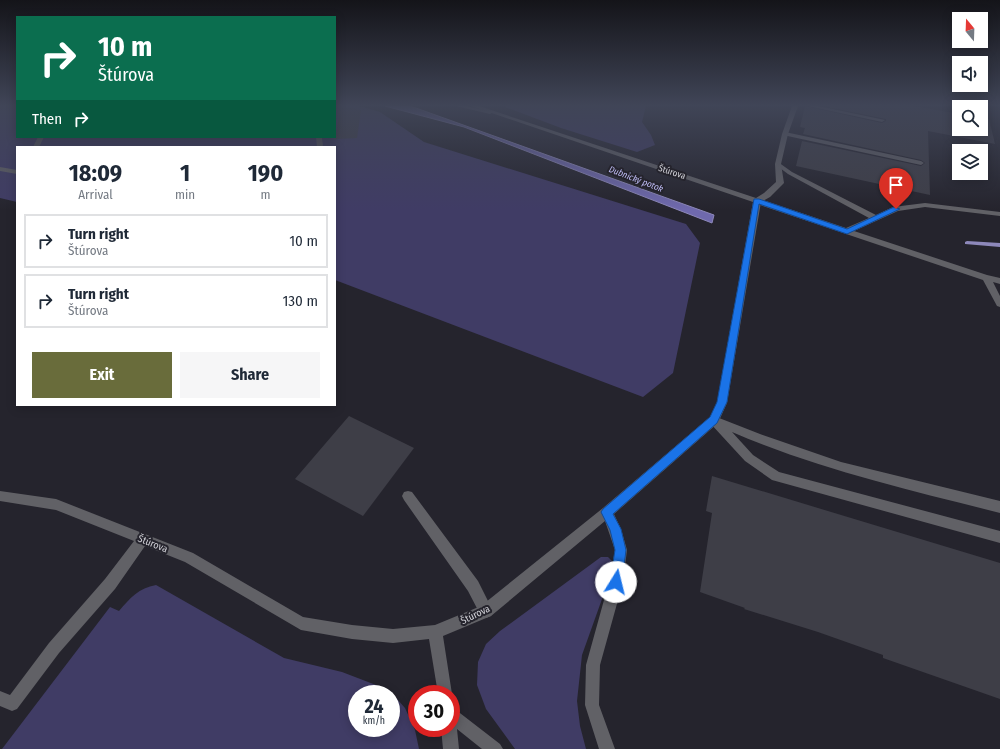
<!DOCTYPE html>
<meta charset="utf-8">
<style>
:root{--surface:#fff;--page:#f6f6f7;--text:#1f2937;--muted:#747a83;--line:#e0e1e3;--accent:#696c3b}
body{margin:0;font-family:"Fira Sans Condensed",sans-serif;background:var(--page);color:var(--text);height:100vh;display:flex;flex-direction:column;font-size:15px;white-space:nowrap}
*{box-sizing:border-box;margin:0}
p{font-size:13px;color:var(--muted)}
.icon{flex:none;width:22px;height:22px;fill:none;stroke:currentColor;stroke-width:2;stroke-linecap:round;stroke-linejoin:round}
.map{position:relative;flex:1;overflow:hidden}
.panel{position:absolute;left:16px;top:146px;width:320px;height:260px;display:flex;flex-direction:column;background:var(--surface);border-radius:0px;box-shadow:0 2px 10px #0003}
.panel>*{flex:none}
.hud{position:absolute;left:16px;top:16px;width:320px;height:122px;border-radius:0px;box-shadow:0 2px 10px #0003;background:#0b6e4f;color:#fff;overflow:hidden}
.needle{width:26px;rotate:341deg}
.controls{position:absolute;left:952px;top:12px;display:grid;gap:8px}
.controls a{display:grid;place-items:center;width:36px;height:36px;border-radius:0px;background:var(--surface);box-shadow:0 2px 10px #0003;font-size:20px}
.speed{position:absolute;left:348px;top:685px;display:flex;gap:8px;font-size:20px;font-weight:700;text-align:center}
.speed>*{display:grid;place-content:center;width:52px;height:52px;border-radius:50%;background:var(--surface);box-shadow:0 2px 10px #0003;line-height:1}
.speed small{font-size:10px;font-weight:400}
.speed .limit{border:6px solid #d22;background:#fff;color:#111}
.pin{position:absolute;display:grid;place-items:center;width:34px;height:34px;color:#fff;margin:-41px -17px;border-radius:50% 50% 50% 0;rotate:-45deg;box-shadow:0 0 4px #0007}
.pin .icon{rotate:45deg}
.me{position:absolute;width:44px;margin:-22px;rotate:9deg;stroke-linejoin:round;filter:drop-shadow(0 0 3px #0008)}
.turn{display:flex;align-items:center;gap:14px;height:84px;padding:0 16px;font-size:18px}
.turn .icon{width:52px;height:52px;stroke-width:2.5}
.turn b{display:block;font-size:28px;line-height:34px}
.then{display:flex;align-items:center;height:38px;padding:0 16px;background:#0003;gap:8px;font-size:15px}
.eta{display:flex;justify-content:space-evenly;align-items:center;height:68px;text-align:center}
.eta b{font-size:24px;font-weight:700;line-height:28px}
.action{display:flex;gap:8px;margin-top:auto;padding:8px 16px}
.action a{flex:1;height:46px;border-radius:0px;background:var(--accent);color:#fff;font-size:16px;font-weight:700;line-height:46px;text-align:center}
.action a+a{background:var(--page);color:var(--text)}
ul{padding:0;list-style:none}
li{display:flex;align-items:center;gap:12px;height:54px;margin:0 8px 6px;padding:0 8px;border:2px solid var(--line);border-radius:0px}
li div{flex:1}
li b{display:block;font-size:15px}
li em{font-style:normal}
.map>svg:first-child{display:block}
.green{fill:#403c65;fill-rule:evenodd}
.water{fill:#6f69ad;stroke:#8d88ba}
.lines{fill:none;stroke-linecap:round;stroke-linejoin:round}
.stream{fill:#8d88ba;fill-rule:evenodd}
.building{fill:#3e3e47}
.service{fill:#616166;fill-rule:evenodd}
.minor{fill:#616166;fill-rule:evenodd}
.route{fill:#1a73e8;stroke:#114b97}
.labels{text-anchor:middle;stroke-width:4;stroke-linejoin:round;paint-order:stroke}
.far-street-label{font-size:9px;fill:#d2d2d8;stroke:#25242d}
.far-water-label{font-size:9px;font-style:italic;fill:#c0bdf7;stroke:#25242d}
.street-label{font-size:10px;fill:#d2d2d8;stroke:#25242d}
</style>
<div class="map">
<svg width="1000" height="749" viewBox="0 0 1000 749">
<rect width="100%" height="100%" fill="#25242d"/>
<!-- green -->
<g class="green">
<path d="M 0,106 L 17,106 L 17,137 L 335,137 L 335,106 L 359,106 L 380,112 L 424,142 L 686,224 L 700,243 L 673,373 L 643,397 L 335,280 L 335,147 L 17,147 L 17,202 L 0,198 Z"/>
<path d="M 503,106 L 646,106 L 642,122 L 651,135 L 655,145 L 637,152 L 561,128 Z"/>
<path d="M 601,557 L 608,557 L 612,561 L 612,571 L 582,655 L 577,701 L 580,726 L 586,749 L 515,749 L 486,709 L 477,685 L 478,662 L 486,644 L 500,631 Z"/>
<path d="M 156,585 L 284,658 L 342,672 L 389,690 L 405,708 L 415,730 L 419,749 L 2,749 L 110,607 L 119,611 C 130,598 139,588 156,585 ZM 357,694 L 391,694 L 391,728 L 357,728 Z"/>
</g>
<!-- water -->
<path class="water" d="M 385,106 L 407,106 L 416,108 L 714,215 L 712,223 L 464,127 Z"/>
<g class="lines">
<!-- stream -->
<path class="stream" d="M 967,241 L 1000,243 L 1000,247 L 965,244 L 965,242 Z"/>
</g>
<!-- building -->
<g class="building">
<path d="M 341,106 L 361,110 L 357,138 L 335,139 Z"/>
<path d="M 805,106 L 882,123 L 886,121 L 886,119 L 823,106 L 914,106 L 959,114 L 959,129 L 981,129 L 981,118 L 989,119 L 995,144 L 928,131 L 930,195 L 796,166 L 802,141 L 921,166 L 925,163 L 921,160 L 803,134 L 805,128 L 800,127 Z"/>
<path d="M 349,416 L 414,448 L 363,516 L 295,479 Z"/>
<path d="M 712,476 L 1000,563 L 1000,699 L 883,658 L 883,655 L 818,632 L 744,609 L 745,608 L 700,592 L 712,513 L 706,511 Z"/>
</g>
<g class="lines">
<!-- service -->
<g class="service">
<path d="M 456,106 L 466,106 L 493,112 L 490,114 Z"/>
<path d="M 808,106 L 818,106 L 885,120 L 882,122 Z"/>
<path d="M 785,132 L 921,161 L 924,163 L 921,165 L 783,135 L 783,133 Z"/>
<path d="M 38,137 L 44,137 L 39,147 L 33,147 Z"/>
<path d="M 316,137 L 322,137 L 323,147 L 317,147 Z"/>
<path d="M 778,162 L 792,172 L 876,215 L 893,207 L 925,203 L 1000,212 L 1000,216 L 925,207 L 898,211 L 854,231 L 987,275 L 1000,278 L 1000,284 L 993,282 L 1000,296 L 1000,307 L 997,306 L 983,280 L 754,203 L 754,199 L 760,199 L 846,228 L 869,218 L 788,174 L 776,165 L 776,163 Z"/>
<path d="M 0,167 L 17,170 L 17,174 L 0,171 Z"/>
<path d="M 714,416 L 760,434 L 841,462 L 1000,501 L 1000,513 C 910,490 818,469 732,432 L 753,455 L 779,472 L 1000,531 L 1000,543 L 772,480 L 745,461 L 710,423 L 709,420 L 710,417 Z"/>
<path d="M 408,491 L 412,492 L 478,581 L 493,611 L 491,616 L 486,618 L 481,616 L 468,591 L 404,500 L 402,496 L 404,492 Z"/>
</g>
<!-- minor -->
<g class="minor">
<path d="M 471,106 L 479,106 L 756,198 L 764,193 L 776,182 L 775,164 L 782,134 L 792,106 L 798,106 L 788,134 L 781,164 L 784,183 L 770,197 L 761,202 L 727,403 L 718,423 L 614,514 L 621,529 L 627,550 L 623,582 L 600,665 L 599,705 L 615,749 L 599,749 L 585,705 L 586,665 L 609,582 L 615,550 L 605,521 L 491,616 L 443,636 L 452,694 L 451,697 L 451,694 L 438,694 L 429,639 L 393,643 L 352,639 L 301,630 L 185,562 L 145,546 L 115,589 L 59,653 L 17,709 L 12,711 L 0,706 L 0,691 L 10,695 L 49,643 L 105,579 L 134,541 L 56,510 L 0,501 L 0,491 L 56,499 L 193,553 L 303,617 L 352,625 L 393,629 L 435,625 L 481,606 L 603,508 L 710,417 L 717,403 L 753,202 Z"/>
<path d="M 451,707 L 456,710 L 500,744 L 503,749 L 482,749 L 457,729 L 459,749 L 443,749 L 441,728 L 451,728 Z"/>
</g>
</g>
<!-- sky -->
<linearGradient id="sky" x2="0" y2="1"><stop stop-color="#141419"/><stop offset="0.5" stop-color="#404557"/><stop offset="1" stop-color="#404557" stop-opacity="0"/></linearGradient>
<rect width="1000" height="210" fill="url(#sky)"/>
<!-- route -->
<path class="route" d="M 754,199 L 759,199 L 847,229 L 894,207 L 900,209 L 847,234 L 759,204 L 727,402 L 717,423 L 613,514 L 621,529 L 626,550 L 622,582 L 620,586 L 616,588 L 611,586 L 610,582 L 615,550 L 610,530 L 601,512 L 603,509 L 710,417 L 717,402 Z"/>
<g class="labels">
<!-- far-street labels -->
<g class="far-street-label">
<text transform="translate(672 172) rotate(18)" y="3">Štúrova</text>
</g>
<!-- far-water labels -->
<g class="far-water-label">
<text transform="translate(636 179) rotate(21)" y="3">Dubnický potok</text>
</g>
<!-- street labels -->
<g class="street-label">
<text transform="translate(153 543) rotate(22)" y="4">Štúrova</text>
<text transform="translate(475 614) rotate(-26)" y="4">Štúrova</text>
</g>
</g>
</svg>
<div class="controls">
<a><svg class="needle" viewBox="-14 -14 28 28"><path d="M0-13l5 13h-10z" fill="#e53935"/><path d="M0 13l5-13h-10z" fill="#747a83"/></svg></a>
<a><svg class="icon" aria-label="sound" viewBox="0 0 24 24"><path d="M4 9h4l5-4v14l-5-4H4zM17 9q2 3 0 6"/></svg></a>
<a><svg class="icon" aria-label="search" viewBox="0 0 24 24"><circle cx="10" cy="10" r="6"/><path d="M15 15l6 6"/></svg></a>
<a><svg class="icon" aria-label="layers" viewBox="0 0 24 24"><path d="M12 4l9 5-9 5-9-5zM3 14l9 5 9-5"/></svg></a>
</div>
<div class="speed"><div>24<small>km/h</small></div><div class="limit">30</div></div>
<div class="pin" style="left:896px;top:209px;background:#d93025"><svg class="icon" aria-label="arrive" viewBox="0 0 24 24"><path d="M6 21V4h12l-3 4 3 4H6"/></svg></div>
<svg class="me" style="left:616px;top:582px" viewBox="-20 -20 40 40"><circle r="19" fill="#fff"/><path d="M0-13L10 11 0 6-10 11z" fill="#1a73e8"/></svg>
<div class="hud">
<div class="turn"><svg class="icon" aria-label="right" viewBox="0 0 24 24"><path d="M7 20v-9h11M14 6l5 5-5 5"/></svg><div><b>10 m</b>Štúrova</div></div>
<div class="then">Then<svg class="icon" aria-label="right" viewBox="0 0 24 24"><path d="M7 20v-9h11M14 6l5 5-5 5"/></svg></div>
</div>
<section class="panel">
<div class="eta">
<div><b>18:09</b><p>Arrival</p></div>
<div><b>1</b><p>min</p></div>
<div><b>190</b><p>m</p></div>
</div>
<ul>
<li><svg class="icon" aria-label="right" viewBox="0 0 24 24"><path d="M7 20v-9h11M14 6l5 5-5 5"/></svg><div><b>Turn right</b><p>Štúrova</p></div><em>10 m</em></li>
<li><svg class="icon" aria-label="right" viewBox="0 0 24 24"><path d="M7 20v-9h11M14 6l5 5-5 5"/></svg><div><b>Turn right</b><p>Štúrova</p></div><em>130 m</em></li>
</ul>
<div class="action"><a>Exit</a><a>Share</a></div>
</section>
</div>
